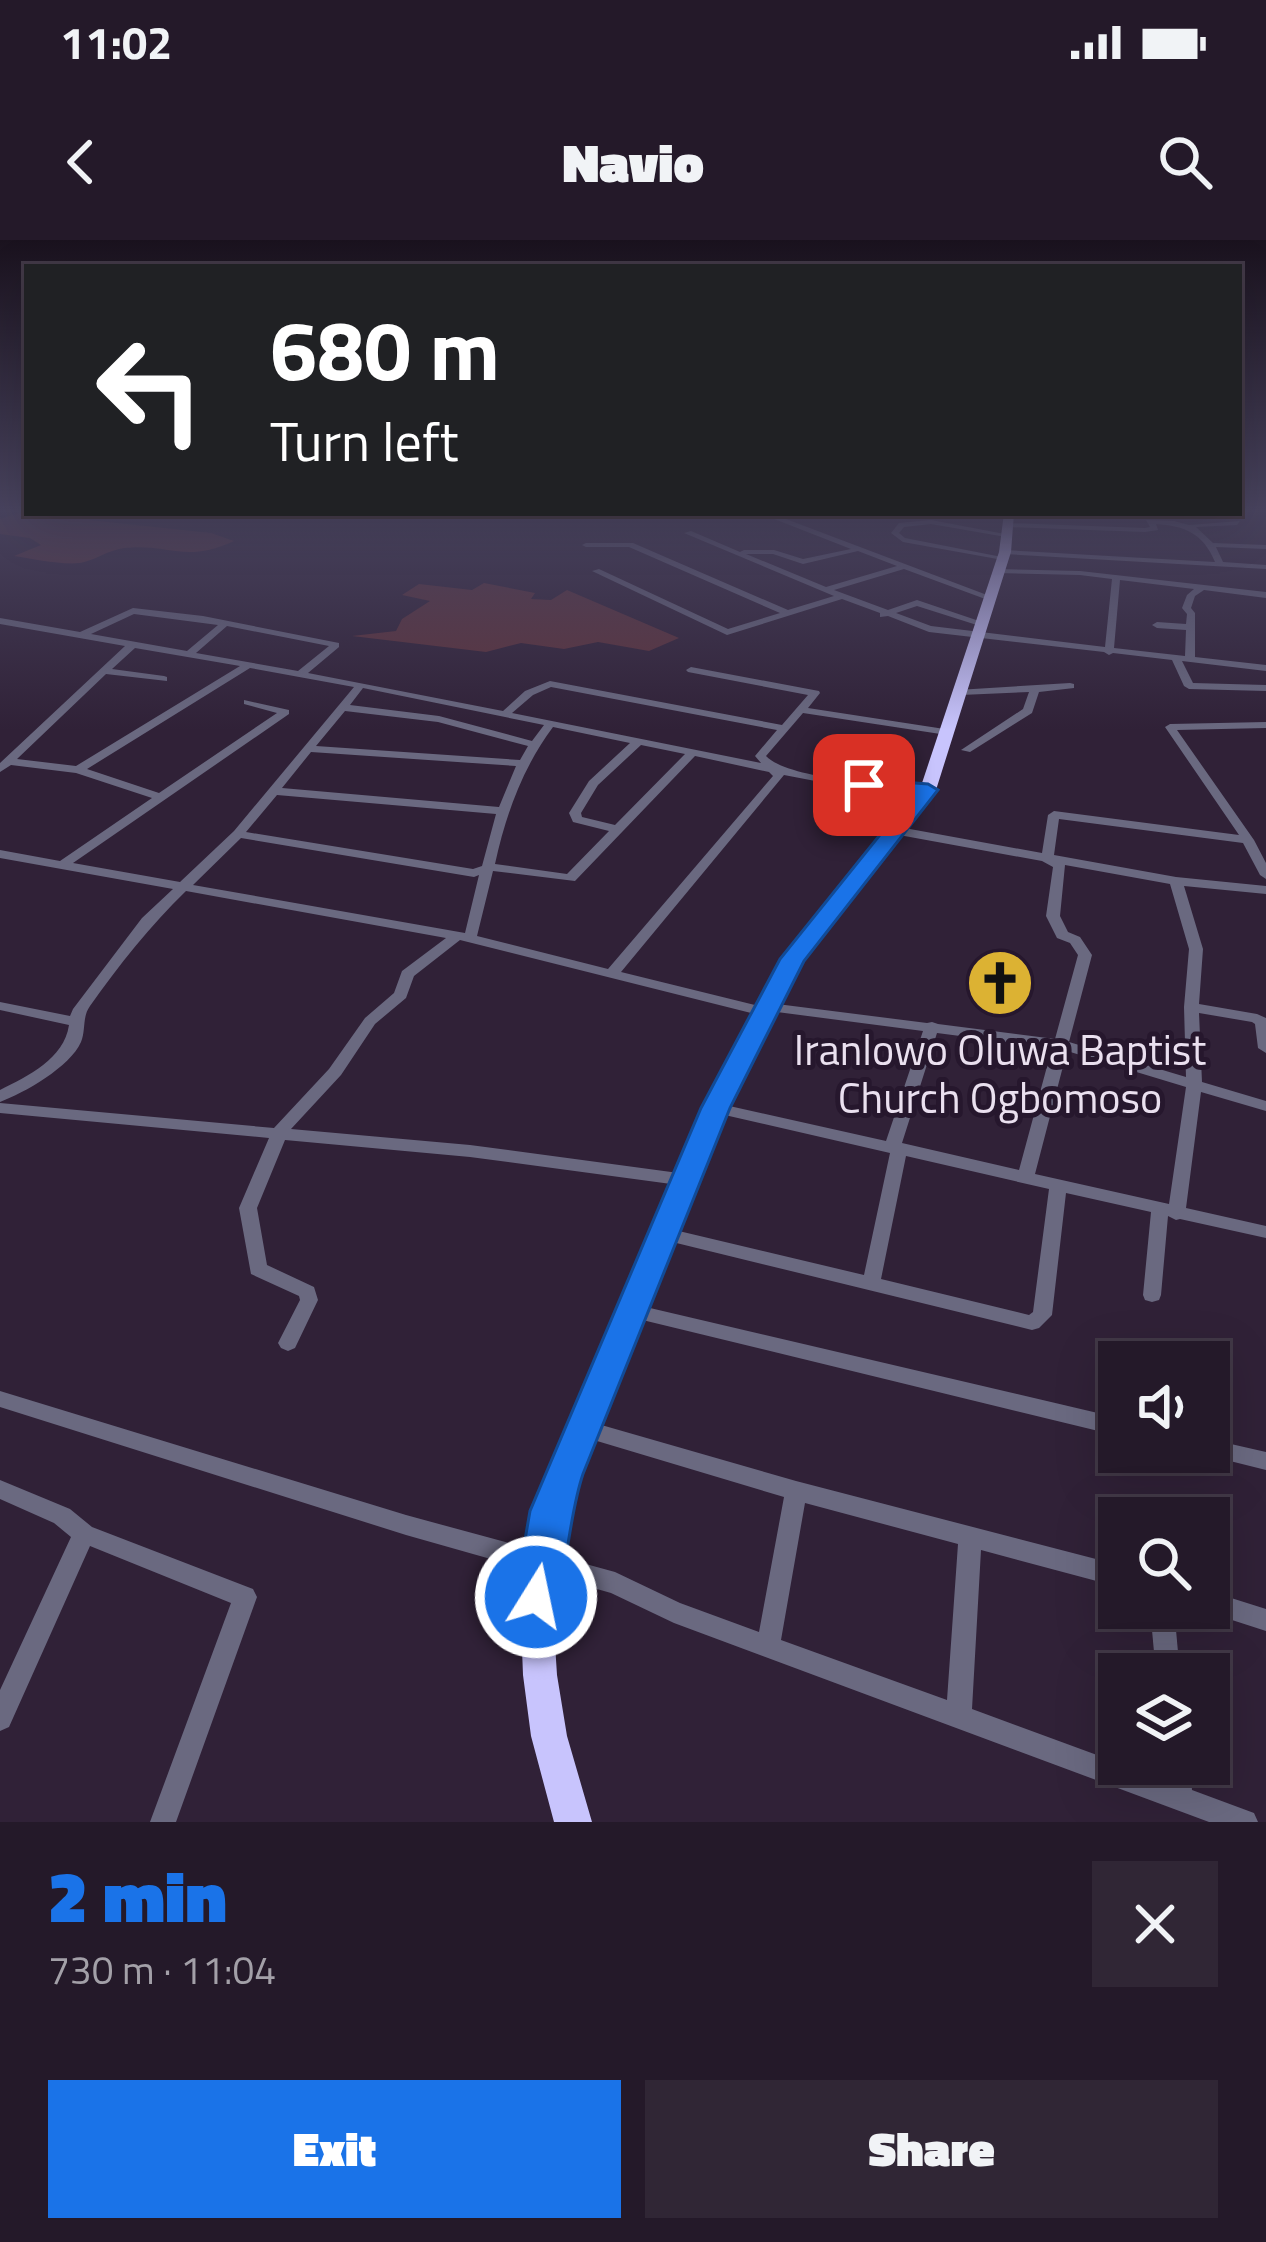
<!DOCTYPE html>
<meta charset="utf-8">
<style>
:root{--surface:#241929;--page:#302635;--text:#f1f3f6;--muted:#a3a0a8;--line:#413846;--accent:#1a73e8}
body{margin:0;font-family:"Titillium Web",sans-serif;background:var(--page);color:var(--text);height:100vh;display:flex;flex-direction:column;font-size:45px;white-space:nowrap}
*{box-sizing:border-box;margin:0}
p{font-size:39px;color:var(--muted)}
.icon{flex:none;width:66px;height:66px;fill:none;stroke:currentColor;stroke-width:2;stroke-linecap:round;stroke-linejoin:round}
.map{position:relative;height:1582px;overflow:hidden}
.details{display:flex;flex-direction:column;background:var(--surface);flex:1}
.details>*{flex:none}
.top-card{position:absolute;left:24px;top:24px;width:1218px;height:252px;border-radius:0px;box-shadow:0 12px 48px #0002,0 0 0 3px var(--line);background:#202124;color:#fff;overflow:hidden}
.buttons{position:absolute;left:1098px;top:1101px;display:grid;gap:24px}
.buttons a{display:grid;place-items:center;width:132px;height:132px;border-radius:0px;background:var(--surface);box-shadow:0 12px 48px #0002,0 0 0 3px var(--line);font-size:60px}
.pin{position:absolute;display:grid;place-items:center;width:102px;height:102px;color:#fff;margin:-51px;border-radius:24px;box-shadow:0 6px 18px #0006}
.me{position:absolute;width:132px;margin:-66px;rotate:10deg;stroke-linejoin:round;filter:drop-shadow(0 0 9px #0008)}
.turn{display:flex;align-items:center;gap:42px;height:252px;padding:0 48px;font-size:54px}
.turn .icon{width:156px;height:156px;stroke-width:2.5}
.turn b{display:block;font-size:84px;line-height:102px}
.round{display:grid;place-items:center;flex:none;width:126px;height:126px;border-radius:0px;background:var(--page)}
.headline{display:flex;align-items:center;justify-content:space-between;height:204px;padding:0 48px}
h1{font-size:72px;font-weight:800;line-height:90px;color:var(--accent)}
.primary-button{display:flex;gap:24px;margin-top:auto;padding:24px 48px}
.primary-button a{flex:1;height:138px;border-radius:0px;background:var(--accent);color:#fff;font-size:48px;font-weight:800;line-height:138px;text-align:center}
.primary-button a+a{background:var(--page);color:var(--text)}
.status{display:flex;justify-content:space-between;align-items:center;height:84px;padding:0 60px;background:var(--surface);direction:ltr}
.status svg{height:33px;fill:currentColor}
header{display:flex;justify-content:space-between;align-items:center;height:156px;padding:0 48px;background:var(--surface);font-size:54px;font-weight:800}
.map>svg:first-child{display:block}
.green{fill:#5e323b}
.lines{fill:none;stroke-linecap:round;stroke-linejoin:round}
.minor{fill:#6a6980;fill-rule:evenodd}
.highway{fill:#c8c4fd;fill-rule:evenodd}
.route{fill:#1a73e8;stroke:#114b97;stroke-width:3}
.labels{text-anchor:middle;stroke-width:10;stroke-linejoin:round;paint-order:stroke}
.poi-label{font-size:42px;fill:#eae0ef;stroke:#26172d}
</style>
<div class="status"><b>11:02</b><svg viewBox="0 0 49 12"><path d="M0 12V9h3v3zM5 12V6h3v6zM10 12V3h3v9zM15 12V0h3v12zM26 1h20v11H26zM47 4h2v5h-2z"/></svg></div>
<header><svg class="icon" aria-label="back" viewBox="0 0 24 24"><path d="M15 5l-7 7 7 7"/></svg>Navio<svg class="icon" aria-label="search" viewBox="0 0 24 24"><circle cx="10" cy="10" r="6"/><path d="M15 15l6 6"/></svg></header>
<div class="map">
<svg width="1266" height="1582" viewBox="0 0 1266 1582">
<rect width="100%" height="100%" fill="#302137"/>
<!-- green -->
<g class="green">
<path d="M 26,271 L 58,276 L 97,273 L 101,274 L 89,280 L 211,293 L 234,301 C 184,324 171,303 124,308 C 108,310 94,321 80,323 C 60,325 34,319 14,316 L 41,305 L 30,298 L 0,294 L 0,279 Z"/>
<path d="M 484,343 L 535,353 L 531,359 L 551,360 L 567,350 L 679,398 L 649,411 L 598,402 L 564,409 L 521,403 L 486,412 L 352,396 L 396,391 L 402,379 L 430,361 L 402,355 L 419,344 L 472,350 Z"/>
</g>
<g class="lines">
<!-- minor -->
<g class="minor">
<path d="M 759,273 L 770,273 L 995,358 L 988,360 L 904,329 L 834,350 L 888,370 L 917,360 L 988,384 L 980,386 L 917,366 L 896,373 L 931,386 L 1105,407 L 1112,339 L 1080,335 L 995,333 L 994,331 L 998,329 L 1080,331 L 1266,352 L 1266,358 L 1204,350 L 1195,356 L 1191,368 L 1195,373 L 1195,417 L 1266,425 L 1266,431 L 1182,421 L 1193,443 L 1266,445 L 1266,451 L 1189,449 L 1184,446 L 1172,420 L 1113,413 L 1109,415 L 1104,412 L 929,392 L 888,376 L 880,377 L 880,373 L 842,359 L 727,395 L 592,331 L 599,329 L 728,389 L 780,373 L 629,307 L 586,307 L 582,305 L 586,303 L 633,303 L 788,370 L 834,356 L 684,293 L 691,291 L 740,312 L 744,310 L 774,310 L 803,319 L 851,309 ZM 858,311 L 897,326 L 826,347 L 746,314 L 773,314 L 803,324 ZM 1120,340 L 1194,349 L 1187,355 L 1182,368 L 1187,374 L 1186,384 L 1157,382 L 1152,385 L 1157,388 L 1186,390 L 1185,416 L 1114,408 Z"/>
<path d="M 931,280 L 1010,295 L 1006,297 L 931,284 L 904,287 L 899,293 L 905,298 L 1007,318 L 1003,320 L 903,302 L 891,293 L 899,283 Z"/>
<path d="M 1146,280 L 1174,281 L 1189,285 L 1240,281 L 1237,285 L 1196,287 L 1213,303 L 1266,305 L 1266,309 L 1216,307 L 1223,322 L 1266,325 L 1266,329 L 1005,314 L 1001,312 L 1005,310 L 1215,322 C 1203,293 1185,286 1156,284 L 1158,290 L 1145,292 L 1007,287 L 1003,285 L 1007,283 L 1145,288 L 1150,287 Z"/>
<path d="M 133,368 L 203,376 L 339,403 L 339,407 L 308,433 L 503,471 L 525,451 L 550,441 L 782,485 L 808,455 L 688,432 L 686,430 L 691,427 L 819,451 L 820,453 L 808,468 L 951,490 L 952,492 L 947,495 L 803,473 L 766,516 C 791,541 890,543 928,547 L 934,550 L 928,553 L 831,544 L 784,535 L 621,732 L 763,767 L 777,764 L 927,783 L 932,782 L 938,784 L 1055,799 L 1078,715 L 1070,703 L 1057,698 L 1046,676 L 1053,627 L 1042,621 L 899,595 L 893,591 L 899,587 L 1042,613 L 1048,575 L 1054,571 L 1239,595 L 1165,487 L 1170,484 L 1266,482 L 1266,488 L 1177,490 L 1254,600 L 1266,623 L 1266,639 L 1260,635 L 1243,603 L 1059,579 L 1054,615 L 1176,637 L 1266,646 L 1266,654 L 1184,646 L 1203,709 L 1199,764 L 1257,774 L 1266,778 L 1266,813 L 1258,808 L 1255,784 L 1252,782 L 1199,773 L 1202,842 L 1266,861 L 1266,871 L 1201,852 L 1186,968 L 1266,986 L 1266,998 L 1180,979 L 1176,980 L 1168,976 L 1161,1055 L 1159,1060 L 1152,1062 L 1145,1060 L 1143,1055 L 1151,972 L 1066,953 L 1052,1075 L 1039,1088 L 1032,1090 L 656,998 L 653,993 L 656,988 L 662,987 L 864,1035 L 890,913 L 716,873 L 708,868 L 716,863 L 886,901 L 923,791 L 777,772 L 763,776 L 460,700 L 414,736 L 406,758 L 375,784 L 341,835 L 291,889 L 470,905 L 686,934 L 692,936 L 695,940 L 692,944 L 686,946 L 470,917 L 285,900 L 257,968 L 267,1025 L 314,1047 L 318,1060 L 295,1108 L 288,1111 L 281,1108 L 278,1103 L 300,1060 L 299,1056 L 251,1034 L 239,968 L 269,898 L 0,873 L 0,863 L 274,888 L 329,829 L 365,778 L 394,753 L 402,731 L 446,698 L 186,651 C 150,686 119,725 90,766 C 82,777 86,790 81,802 C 70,827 24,853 0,862 L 0,850 C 28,836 64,819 69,785 L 0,770 L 0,762 L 70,776 L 73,769 L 142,678 L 173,649 L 0,618 L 0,610 L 60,621 L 152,558 L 76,533 L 11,525 L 0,532 L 0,523 L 125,406 L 0,384 L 0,378 L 80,392 ZM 134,374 L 218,385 L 187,411 L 91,394 ZM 227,386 L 329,406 L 298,431 L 196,413 ZM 135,408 L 240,426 L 76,526 L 17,519 L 106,434 L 167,441 L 167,437 L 164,436 L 112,429 ZM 250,428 L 354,447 L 234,591 L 180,642 L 73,623 L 289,474 L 289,470 L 244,460 L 244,464 L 277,473 L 159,553 L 87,529 ZM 551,447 L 777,490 L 755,516 L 761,523 L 512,473 L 533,455 ZM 363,448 L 544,485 L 532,501 L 439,476 L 350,465 ZM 345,471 L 438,482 L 528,506 L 520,520 L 316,506 ZM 553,487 L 630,503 L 589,541 L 569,573 L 573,582 L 609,591 L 567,634 L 495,624 C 506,574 522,529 553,487 ZM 641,505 L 685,514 L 615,585 L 582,577 L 581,573 L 598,545 ZM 311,512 L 516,526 L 499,567 L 282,548 ZM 695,516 L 769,532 L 773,536 L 608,729 L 477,696 L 493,631 L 575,641 ZM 277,555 L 496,574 L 482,626 L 473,629 L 246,592 ZM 241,598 L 474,637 L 479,635 L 465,693 L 193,645 ZM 1065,625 L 1170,644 L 1189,709 L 1184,767 L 1186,837 L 1069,802 L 1092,715 L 1080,697 L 1068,692 L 1060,676 ZM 937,793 L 1052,808 L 1019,930 L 902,903 ZM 1067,811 L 1186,847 L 1169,964 L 1035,934 ZM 906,916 L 1049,949 L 1033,1072 L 1029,1075 L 881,1039 Z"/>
<path d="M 1070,443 L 1074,444 L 1074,448 L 1039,452 L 1032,473 L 970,512 L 961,510 L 1023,469 L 1029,452 L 961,455 L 957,454 L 957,450 Z"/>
<path d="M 633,1064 L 1119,1178 L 1119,1196 L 626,1076 L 623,1071 L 626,1066 Z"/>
<path d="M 0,1151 L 406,1275 L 615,1332 L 680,1363 L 759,1392 L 784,1257 L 577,1195 L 574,1189 L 577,1183 L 584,1180 L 796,1241 L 1119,1325 L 1119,1347 L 981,1310 L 972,1469 L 1165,1540 L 1164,1524 L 1190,1524 L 1192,1550 L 1254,1573 L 1258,1582 L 1209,1582 L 674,1383 L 611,1353 L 406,1295 L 0,1167 ZM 805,1263 L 958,1304 L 947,1460 L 781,1400 Z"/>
<path d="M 1209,1199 L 1266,1212 L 1266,1230 L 1202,1214 L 1200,1212 L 1209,1212 Z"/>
<path d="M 0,1240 L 70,1269 L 92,1287 L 253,1349 L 257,1357 L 176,1582 L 150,1582 L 231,1363 L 90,1306 L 9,1487 L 0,1491 L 0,1450 L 71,1297 L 54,1283 L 0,1259 Z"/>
<path d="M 1209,1351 L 1266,1369 L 1266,1391 L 1201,1370 L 1200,1368 L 1209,1368 Z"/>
<path d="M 1150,1368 L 1174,1368 L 1180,1434 L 1156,1434 Z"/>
</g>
<!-- highway -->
<path class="highway" d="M 1004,273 L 1014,273 L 1011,312 L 936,550 L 789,738 L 727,868 L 565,1271 L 552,1357 L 557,1435 L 567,1496 L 592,1582 L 554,1582 L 531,1496 L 523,1435 L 520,1357 L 535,1271 L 705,868 L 770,737 L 920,549 L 999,312 Z"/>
</g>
<!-- sky -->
<linearGradient id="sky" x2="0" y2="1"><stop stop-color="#1a121e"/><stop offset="0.55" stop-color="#48435e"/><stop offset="1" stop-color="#48435e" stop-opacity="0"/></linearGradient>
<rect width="1266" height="490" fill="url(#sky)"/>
<!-- route -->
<path class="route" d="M 864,539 L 928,544 L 938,550 L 804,721 L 730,868 L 583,1234 C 568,1278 569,1329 551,1371 L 536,1377 L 521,1371 L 515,1357 L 530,1271 L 701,868 L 780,719 L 912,555 L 857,550 L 854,545 Z"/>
<!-- icons -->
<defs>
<g id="church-disc" transform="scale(3.45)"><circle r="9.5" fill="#dcb233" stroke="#26172d"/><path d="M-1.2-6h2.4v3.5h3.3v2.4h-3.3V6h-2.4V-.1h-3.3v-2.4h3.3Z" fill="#111"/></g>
</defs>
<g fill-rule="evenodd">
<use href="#church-disc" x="1000" y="743"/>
</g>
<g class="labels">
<!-- poi labels -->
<g class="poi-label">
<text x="1000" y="825">Iranlowo Oluwa Baptist<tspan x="1000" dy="48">Church Ogbomoso</tspan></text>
</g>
</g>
</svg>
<div class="buttons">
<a><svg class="icon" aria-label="sound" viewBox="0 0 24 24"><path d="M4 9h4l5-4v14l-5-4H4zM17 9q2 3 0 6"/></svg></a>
<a><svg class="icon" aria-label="search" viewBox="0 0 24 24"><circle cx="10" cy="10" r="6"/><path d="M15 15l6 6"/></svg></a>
<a><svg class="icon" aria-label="layers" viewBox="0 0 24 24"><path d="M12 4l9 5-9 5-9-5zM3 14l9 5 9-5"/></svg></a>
</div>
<div class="pin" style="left:864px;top:545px;background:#d93025"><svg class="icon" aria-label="arrive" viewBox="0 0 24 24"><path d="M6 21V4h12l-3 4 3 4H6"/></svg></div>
<svg class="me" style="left:536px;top:1357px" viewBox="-20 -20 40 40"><circle r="17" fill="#1a73e8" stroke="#fff" stroke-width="3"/><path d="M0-11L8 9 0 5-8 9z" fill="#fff"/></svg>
<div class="top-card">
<div class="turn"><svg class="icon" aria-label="left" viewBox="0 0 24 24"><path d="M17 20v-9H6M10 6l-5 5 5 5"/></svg><div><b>680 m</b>Turn left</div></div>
</div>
</div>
<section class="details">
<div class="headline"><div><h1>2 min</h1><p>730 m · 11:04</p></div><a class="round"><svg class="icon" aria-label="close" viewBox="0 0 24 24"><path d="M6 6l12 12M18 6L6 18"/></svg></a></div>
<div class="primary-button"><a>Exit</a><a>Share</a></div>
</section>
